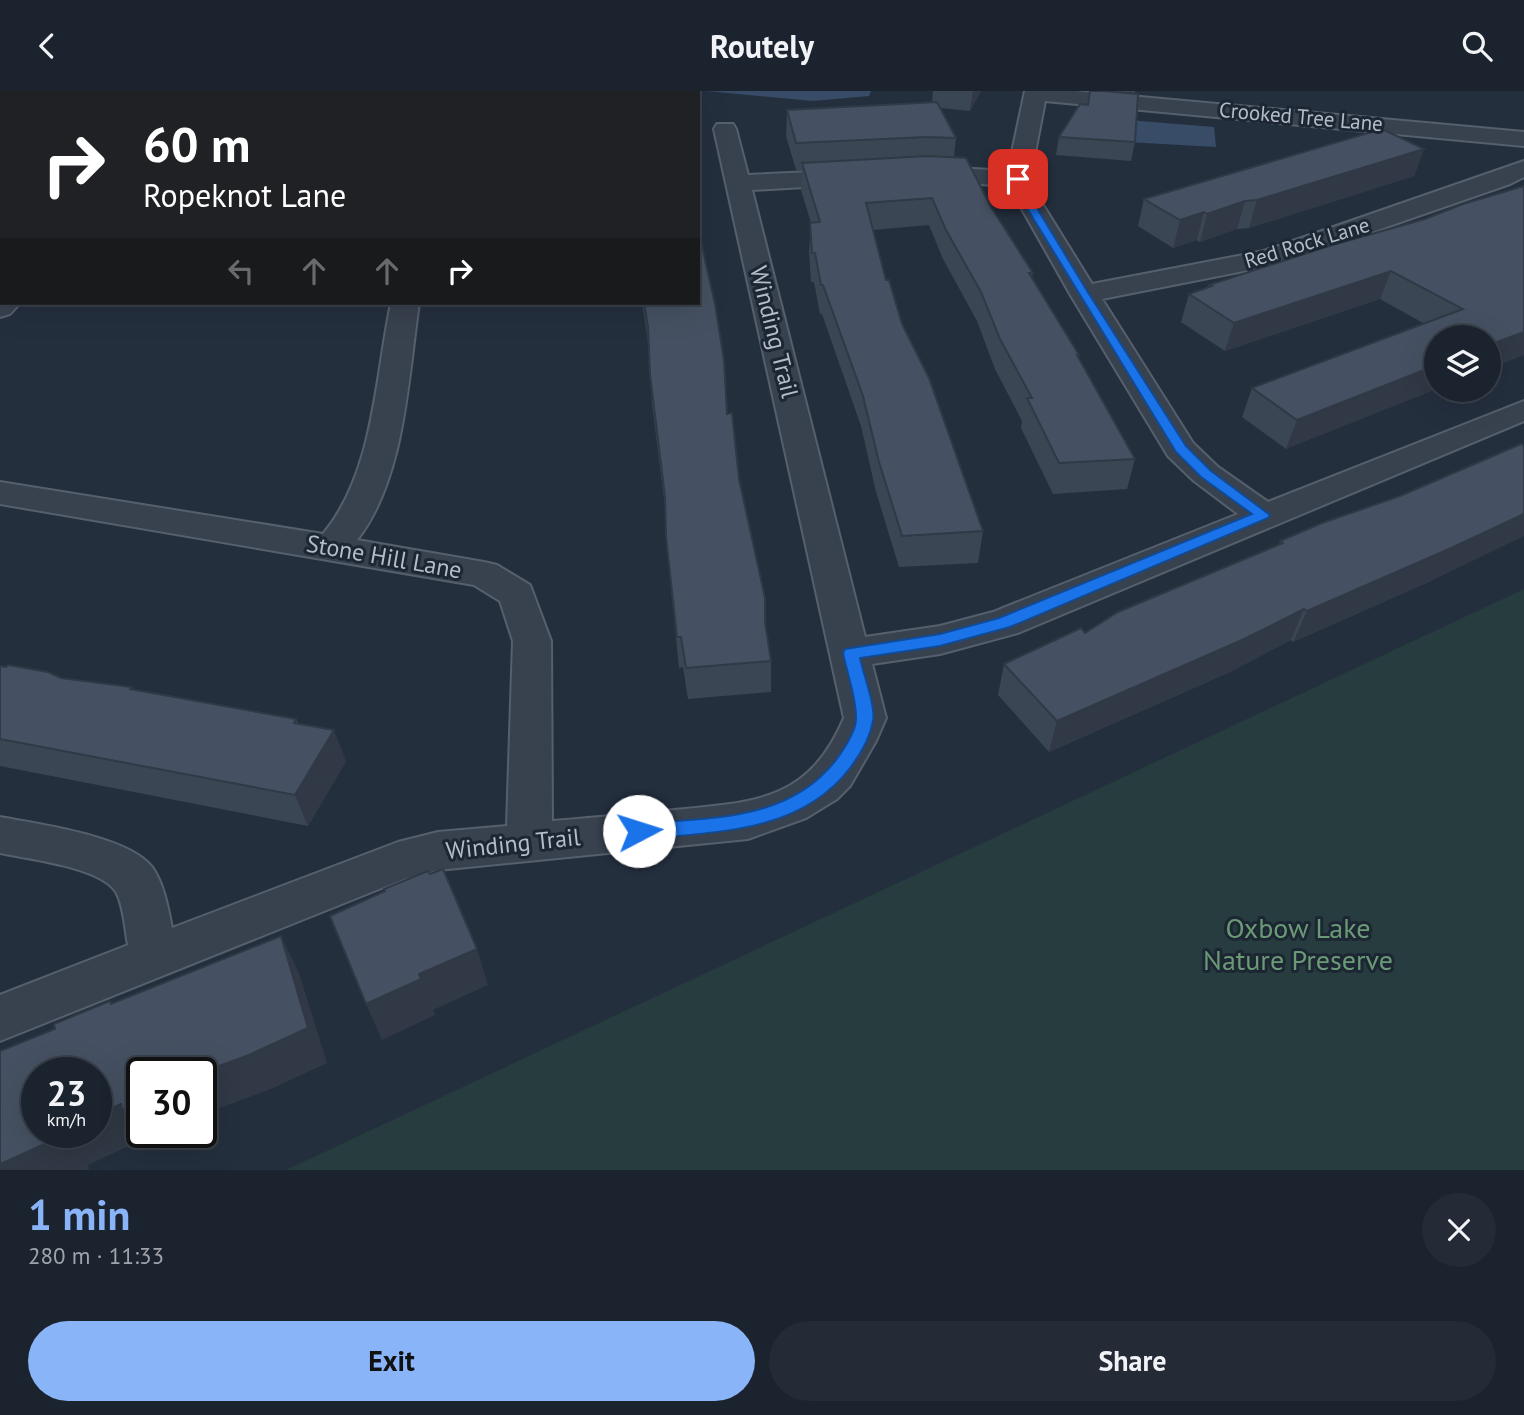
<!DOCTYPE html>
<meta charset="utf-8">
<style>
:root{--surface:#1b232e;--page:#242b36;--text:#f1f3f6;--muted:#a0a4aa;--line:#39404a;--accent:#8ab4f8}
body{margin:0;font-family:"PT Sans",sans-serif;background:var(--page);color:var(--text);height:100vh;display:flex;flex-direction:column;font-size:26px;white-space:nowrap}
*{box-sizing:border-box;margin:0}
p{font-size:23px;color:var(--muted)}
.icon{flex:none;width:38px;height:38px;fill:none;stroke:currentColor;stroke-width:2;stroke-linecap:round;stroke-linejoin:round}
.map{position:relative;height:1079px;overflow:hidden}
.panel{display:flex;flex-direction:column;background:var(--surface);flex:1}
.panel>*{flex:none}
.hud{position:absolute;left:0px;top:0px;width:700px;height:214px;box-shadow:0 7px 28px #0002,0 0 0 2px var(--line);background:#202124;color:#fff;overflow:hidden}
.tools{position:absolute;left:1424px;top:234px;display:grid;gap:14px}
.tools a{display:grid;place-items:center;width:77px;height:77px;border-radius:50%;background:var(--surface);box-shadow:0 7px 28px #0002,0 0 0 2px var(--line);font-size:35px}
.speed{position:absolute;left:21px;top:966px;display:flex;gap:14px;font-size:35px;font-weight:700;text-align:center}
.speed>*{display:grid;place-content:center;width:91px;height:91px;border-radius:50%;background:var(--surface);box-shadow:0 7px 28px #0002,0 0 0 2px var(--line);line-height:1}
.speed small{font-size:18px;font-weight:400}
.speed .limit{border:4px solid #111;border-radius:10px;background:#fff;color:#111}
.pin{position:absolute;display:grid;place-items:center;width:60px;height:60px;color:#fff;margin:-30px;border-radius:14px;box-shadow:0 4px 10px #0006}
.me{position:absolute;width:77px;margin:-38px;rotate:85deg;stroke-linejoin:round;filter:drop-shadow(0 0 5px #0008)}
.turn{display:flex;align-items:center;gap:24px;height:147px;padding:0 28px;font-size:32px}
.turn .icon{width:91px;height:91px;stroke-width:2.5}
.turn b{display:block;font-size:49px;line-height:60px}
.lanes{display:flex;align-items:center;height:66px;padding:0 28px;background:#0003;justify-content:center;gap:35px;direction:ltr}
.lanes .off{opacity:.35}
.round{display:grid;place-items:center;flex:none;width:74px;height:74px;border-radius:37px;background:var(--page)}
.overview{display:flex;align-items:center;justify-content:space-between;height:119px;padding:0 28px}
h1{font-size:42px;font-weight:600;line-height:52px;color:var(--accent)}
.primary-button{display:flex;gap:14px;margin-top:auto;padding:14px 28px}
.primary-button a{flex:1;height:80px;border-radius:42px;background:var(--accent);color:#111;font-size:28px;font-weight:600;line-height:80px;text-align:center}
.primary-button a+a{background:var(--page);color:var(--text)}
header{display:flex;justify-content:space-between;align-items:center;height:91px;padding:0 28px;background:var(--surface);font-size:32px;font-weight:600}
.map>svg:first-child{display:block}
.green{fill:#263c3f}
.water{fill:#394c67}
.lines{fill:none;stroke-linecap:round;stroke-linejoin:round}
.minor-casing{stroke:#565f6c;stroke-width:4}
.minor{fill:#38414e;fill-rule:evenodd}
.wall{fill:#3b4654}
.shaded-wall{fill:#303945}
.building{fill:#455162;stroke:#303945;stroke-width:2}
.route{fill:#1a73e8;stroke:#114b97;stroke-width:2}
.labels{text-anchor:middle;stroke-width:6;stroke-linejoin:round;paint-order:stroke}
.far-street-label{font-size:21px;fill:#b4bcc9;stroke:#1d2633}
.street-label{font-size:24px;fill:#b4bcc9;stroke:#1d2633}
.near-park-label{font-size:28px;fill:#6b9a76;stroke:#1d2633}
</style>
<header><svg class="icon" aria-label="back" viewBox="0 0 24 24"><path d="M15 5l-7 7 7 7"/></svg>Routely<svg class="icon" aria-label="search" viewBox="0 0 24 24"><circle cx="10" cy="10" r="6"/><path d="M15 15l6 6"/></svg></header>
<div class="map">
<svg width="1524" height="1079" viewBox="0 0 1524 1079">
<rect width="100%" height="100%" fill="#242f3e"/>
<!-- green -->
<path class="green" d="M 1524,498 L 1524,1079 L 286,1079 Z"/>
<!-- water -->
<g class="water">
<path d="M 707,0 L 871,0 L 869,5 L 813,10 Z"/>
<path d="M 1128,29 L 1214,36 L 1216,56 L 1127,51 Z"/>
</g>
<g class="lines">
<!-- minor casing -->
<g class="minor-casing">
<g id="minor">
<path d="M 72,0 L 96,0 L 71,2 Z"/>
<path d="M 1025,0 L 1075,0 L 1524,41 L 1524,55 L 1045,10 L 1030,88 L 1040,109 L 1092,193 L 1264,160 L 1524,70 L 1524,86 L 1510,93 L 1280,173 L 1102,208 L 1193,352 L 1218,376 L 1268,411 L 1524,310 L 1524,330 L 1018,542 L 940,563 L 872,573 L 886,627 L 876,650 L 850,695 L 837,708 L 806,727 L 748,748 L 438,779 L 404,788 L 0,950 L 0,904 L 128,854 C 125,839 124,815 116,801 C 101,776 28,768 0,762 L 0,726 C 38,733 128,745 152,776 C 164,793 168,817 172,837 L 398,751 L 438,741 L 507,735 L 513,550 L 500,510 L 474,494 L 0,413 L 0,391 L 323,443 C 374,382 375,288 391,212 L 419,212 C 408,287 405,388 357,449 L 484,471 L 497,474 L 530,494 L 551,550 L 552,730 C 592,727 633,723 674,719 C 755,711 808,711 844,627 L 714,38 L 717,33 L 733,33 L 736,38 L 748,84 L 855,79 L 864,81 L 867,86 L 864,91 L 855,93 L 752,99 L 865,546 L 940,535 L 993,521 L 1238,423 L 1194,390 L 1168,365 L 1070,203 L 1009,95 L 922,89 L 913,87 L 910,82 L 913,77 L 922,75 L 1008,80 Z"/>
<path d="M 0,52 L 2,52 L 0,67 Z"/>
<path d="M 0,205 L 2,212 L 20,212 L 10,223 L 0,226 Z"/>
</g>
</g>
<!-- minor -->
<use href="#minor" class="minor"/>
</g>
<!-- wall -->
<g class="wall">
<path d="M 933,0 L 981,0 L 970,20 L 941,17 L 956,47 L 954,66 L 991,116 L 1033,182 L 1032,187 L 1079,264 L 1078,267 L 1135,368 L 1127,398 L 1053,403 L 1021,337 L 1022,330 L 995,278 L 977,230 L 943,168 L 929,134 L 873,139 L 886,189 L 983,440 L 978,472 L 899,476 L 876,401 L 861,335 L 822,223 L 820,223 L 814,191 L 811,191 L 809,160 L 811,132 L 801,99 L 802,79 L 796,79 L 786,45 L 787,19 L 932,12 Z"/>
<path d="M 1090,0 L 1135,51 L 1131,70 L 1056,64 L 1059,46 L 1087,14 Z"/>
<path d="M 1104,0 L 1135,0 L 1135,3 Z"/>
<path d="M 1424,58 L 1414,85 L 1249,137 L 1237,138 L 1200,151 L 1197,149 L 1173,157 L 1138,135 L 1144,108 Z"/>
<path d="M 1524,95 L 1524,264 L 1489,277 L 1489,247 L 1286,358 L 1242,326 L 1252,297 L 1425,233 L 1380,208 L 1225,260 L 1181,231 L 1189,203 L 1208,197 L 1209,194 L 1425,128 Z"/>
<path d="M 642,212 L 698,212 L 727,323 L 771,570 L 771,601 L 688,608 L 683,576 L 679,577 L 669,477 L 666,424 L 652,313 L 649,257 Z"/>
<path d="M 1280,450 L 1433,489 L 1293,551 L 1291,549 L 1230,581 L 1049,661 L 998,604 L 1004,573 L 1085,542 L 1279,454 Z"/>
<path d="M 0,575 L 61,587 L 133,598 L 296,628 L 298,632 L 346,670 L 308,735 L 0,675 Z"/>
</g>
<!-- shaded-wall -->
<g class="shaded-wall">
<path d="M 426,0 L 441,0 L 440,2 L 424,2 Z"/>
<path d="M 973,0 L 981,0 L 970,20 Z"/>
<path d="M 1424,58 L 1414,85 L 1249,137 L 1257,109 Z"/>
<path d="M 1245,110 L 1237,138 L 1200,151 L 1207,123 Z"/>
<path d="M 1204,121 L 1197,149 L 1173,157 L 1180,129 Z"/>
<path d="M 1391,180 L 1380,208 L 1225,260 L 1234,232 Z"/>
<path d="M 1524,241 L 1524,264 L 1489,277 L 1489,254 Z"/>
<path d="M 1437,274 L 1437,298 L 1286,358 L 1297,329 Z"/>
<path d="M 1524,423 L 1524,445 L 1433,489 L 1293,551 L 1307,520 Z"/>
<path d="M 1304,518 L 1291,549 L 1230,581 L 1049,661 L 1057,630 Z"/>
<path d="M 334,639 L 346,670 L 308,735 L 295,704 Z"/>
<path d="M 281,845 L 299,882 L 327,972 L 271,998 L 212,1020 L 213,1023 L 201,1028 L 201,982 Z"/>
<path d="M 477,858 L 488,894 L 433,919 L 435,924 L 382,949 L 366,913 L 419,883 Z"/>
<path d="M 142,1010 L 142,1041 L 173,1041 L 150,1052 L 146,1047 L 88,1074 L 89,1079 L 0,1079 L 0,1073 L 57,1042 L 96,1041 L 96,1024 L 121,1013 Z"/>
</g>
<!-- building -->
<g class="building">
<path d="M 385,0 L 426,0 L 424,2 L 383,2 Z"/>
<path d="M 1090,0 L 1103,0 L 1138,3 L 1135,51 L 1059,46 L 1080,13 L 1088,14 Z"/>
<path d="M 937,11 L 956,47 L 927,46 L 796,52 L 787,19 Z"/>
<path d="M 1382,38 L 1424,58 L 1257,109 L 1245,110 L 1207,123 L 1204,121 L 1180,129 L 1144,108 Z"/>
<path d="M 928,65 L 966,67 L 991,116 L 1033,182 L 1029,182 L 1079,264 L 1077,264 L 1135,368 L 1059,372 L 1027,307 L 1032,307 L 1000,248 L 981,201 L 946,139 L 932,107 L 866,112 L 886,189 L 889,189 L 902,233 L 929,287 L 983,440 L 902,445 L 879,371 L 863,305 L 823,194 L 821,194 L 815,162 L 812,162 L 810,132 L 820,131 L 802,72 Z"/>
<path d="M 1524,95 L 1524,241 L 1489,254 L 1489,247 L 1437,247 L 1437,274 L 1297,329 L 1252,297 L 1463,218 L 1391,180 L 1234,232 L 1189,203 L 1212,195 L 1209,194 L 1329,155 L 1425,128 L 1463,113 Z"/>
<path d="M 698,137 L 715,213 L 724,269 L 727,323 L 732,322 L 739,388 L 765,507 L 765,531 L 771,570 L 686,577 L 681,546 L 677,546 L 666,446 L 665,406 L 650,283 L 648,236 L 644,212 L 698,212 Z"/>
<path d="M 1521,353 L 1524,355 L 1524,423 L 1449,458 L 1307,520 L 1304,518 L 1242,549 L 1057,630 L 1004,573 L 1081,537 L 1085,542 L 1118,521 L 1283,452 L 1280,450 L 1322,432 L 1400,405 Z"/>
<path d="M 8,574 L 48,581 L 61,587 L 131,596 L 130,598 L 296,628 L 294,632 L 334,639 L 295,704 L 0,648 L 0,575 L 6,576 Z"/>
<path d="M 443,778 L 477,858 L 419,883 L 421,888 L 366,913 L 330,825 L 385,800 L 384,798 L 428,780 L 430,783 Z"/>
<path d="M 281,845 L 308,937 L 249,964 L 200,982 L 142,982 L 142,1010 L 122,1019 L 121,1013 L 96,1024 L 96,982 L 37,982 L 37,1041 L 59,1041 L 57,1042 L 58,1047 L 0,1073 L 0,960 L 55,938 L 54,933 L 110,910 L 111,913 Z"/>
</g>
<!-- route -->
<path class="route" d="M 1014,86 L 1023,88 L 1032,109 L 1089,203 L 1186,355 L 1211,380 L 1270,424 L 1268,427 L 1010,536 L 940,555 L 860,567 C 863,582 876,616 873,630 C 870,647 860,664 850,677 C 800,743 713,741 639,748 L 632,746 L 629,740 L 632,735 L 639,733 C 710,726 788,731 836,669 C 844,658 857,639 856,626 C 856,605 847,582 843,562 L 845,558 L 940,543 L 999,527 L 1252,423 L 1201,386 L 1176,361 L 1022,109 Z"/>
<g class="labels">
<!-- far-street labels -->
<g class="far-street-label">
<text transform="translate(1301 26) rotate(5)" y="7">Crooked Tree Lane</text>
<text transform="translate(1307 152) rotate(-17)" y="7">Red Rock Lane</text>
</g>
<!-- street labels -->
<g class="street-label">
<text transform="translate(774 241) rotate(76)" y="8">Winding Trail</text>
<text transform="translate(384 466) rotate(10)" y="8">Stone Hill Lane</text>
<text transform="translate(513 753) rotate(-6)" y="8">Winding Trail</text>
</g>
<!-- near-park labels -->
<g class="near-park-label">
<text x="1298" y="847">Oxbow Lake<tspan x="1298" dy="32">Nature Preserve</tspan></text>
</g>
</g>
</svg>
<div class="tools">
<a><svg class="icon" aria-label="layers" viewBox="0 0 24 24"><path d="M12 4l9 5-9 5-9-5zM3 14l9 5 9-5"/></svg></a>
</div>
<div class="speed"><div>23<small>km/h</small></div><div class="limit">30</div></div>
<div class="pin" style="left:1018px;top:88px;background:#d93025"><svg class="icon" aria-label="arrive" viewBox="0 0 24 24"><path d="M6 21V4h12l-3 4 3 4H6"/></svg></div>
<svg class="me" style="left:639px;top:740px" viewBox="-20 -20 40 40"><circle r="19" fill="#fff"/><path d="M0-13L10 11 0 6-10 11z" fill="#1a73e8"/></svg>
<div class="hud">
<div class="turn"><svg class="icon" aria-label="right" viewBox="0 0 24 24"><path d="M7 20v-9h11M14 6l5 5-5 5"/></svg><div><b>60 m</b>Ropeknot Lane</div></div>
<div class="lanes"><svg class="icon off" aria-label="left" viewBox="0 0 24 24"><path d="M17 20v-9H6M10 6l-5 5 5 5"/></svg><svg class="icon off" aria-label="ahead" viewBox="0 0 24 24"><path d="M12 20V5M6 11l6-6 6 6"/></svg><svg class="icon off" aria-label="ahead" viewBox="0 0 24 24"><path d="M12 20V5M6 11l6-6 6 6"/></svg><svg class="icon" aria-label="right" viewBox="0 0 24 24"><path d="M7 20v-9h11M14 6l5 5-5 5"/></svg></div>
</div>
</div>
<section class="panel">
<div class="overview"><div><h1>1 min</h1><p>280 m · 11:33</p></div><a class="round"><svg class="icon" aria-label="close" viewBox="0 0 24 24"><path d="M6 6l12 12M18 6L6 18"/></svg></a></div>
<div class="primary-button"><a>Exit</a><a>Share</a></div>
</section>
